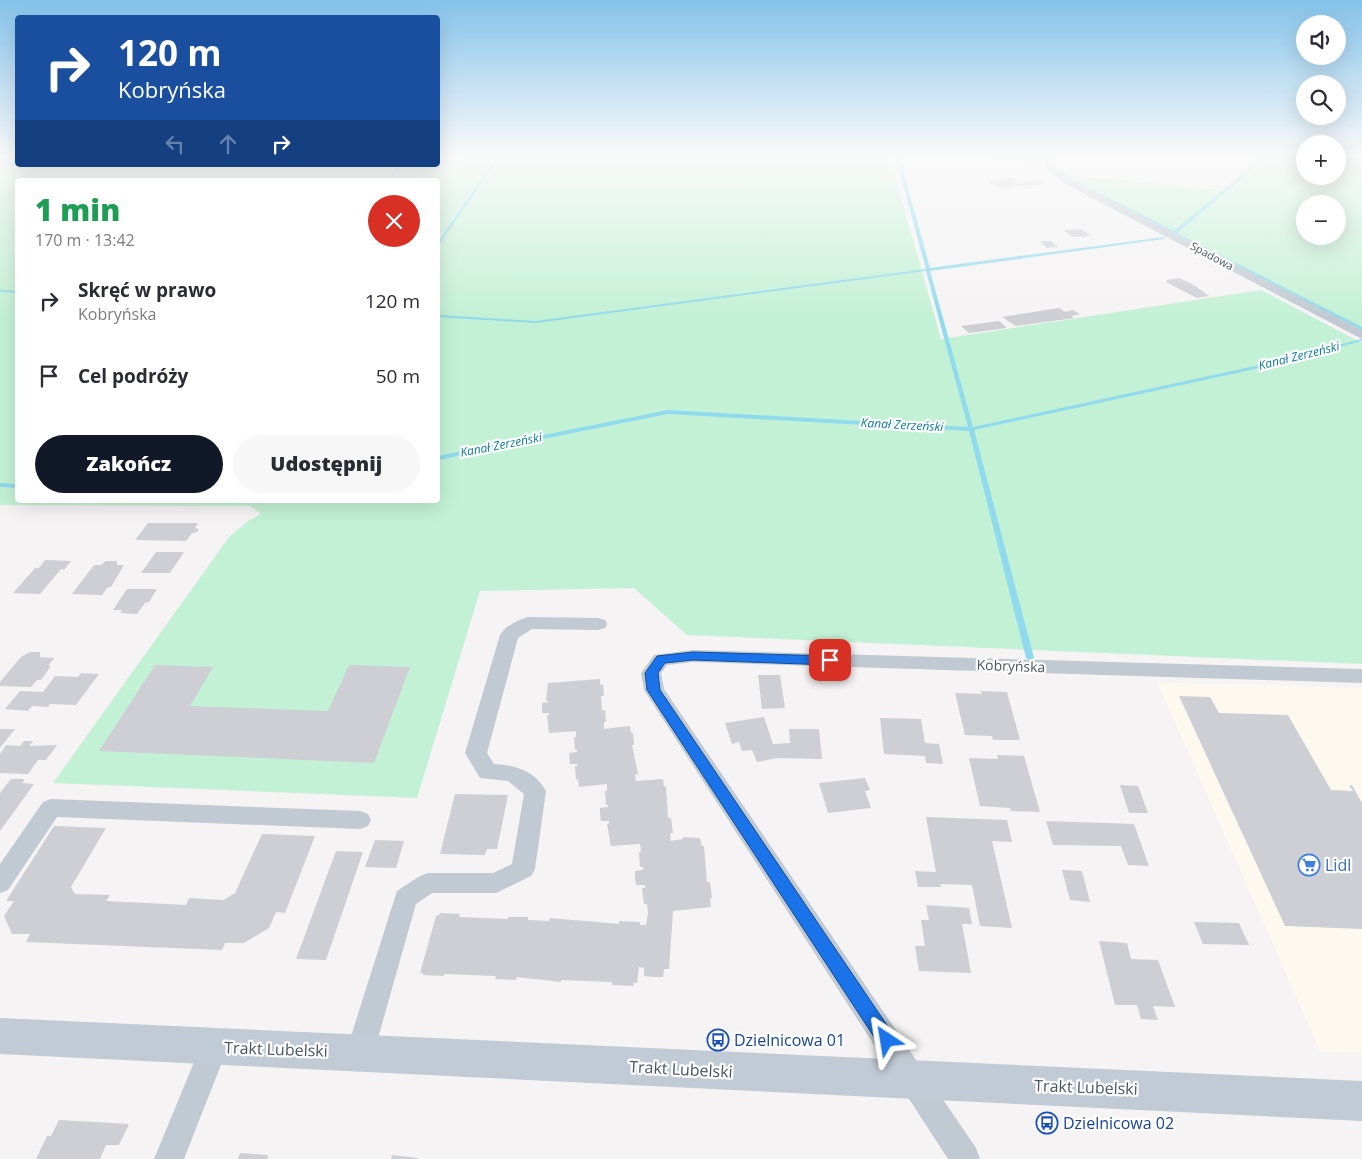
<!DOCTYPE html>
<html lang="pl">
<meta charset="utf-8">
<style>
:root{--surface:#fff;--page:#f7f7f7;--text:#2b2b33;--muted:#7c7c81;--accent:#111827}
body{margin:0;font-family:"Open Sans",sans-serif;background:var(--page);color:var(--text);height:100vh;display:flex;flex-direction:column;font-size:19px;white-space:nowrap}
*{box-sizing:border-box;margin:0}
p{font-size:16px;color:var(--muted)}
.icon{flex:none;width:28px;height:28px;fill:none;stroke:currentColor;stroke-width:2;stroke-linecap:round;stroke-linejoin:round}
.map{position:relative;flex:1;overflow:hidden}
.panel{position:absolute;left:15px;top:178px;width:425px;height:325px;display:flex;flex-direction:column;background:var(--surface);border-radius:5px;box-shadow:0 5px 20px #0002}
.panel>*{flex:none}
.banner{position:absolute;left:15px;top:15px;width:425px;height:152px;border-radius:5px;box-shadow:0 5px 20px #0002;background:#1a4fa0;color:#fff;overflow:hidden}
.tools{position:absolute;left:1296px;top:15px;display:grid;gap:10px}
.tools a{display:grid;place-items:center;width:50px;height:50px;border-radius:50%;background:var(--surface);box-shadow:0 5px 20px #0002;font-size:25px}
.pin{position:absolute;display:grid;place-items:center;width:42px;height:42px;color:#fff;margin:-21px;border-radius:10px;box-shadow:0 2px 8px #0006}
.me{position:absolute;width:55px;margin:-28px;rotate:327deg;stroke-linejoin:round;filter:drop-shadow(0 0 4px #0008)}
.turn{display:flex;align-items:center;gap:18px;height:105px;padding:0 20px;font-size:22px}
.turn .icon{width:65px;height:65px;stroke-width:2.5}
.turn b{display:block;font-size:35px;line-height:42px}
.lanes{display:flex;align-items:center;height:48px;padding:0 20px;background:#0003;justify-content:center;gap:25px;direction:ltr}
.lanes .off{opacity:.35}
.round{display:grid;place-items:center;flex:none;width:52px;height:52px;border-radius:26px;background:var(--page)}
.headline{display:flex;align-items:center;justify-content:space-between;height:85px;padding:0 20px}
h1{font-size:30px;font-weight:800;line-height:38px;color:#1e9e55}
.primary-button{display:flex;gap:10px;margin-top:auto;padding:10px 20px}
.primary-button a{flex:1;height:58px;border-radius:30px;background:var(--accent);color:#fff;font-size:20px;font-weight:800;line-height:58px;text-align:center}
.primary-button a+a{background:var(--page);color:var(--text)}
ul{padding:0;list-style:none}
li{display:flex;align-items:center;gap:15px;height:75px;padding:0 20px}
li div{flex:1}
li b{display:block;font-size:19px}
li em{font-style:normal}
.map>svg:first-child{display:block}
.commercial{fill:#fdf9ef}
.green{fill:#c3f1d5;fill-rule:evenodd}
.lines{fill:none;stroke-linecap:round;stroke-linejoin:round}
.stream{fill:#90daee;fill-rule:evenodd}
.building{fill:#cdcfd5}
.street{fill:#c1cad2;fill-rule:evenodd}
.secondary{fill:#c1cbd6;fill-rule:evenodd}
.route{fill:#1a73e8;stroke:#114b97}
.labels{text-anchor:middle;stroke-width:4.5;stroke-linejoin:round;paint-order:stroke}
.far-street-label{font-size:11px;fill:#4a5661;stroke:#fff}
.far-water-label{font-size:12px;font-style:italic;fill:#0c7c9b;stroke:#fff}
.street-label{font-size:14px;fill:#4a5661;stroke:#fff}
.near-shop-label{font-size:16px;fill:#366cbe;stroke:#fff;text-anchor:start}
.near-transit-label{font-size:16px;fill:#164399;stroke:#fff;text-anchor:start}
.near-street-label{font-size:16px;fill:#4a5661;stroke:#fff}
</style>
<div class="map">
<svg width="1362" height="1159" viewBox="0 0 1362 1159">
<rect width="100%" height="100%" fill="#f5f3f3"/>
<!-- commercial -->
<path class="commercial" d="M 1157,682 L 1362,688 L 1362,1053 L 1320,1051 Z"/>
<!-- green -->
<g class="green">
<path d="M 0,155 L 17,155 L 18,165 L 438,165 L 438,155 L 889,155 L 941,339 L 1261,290 L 1362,343 L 1362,664 L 687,635 L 634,588 L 480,591 L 417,798 L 53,783 L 229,537 L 248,521 L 261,514 L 250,506 L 0,505 ZM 18,180 L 438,180 L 438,500 L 18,500 Z"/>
<path d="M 956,155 L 1039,155 L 1040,163 Z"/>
<path d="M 1262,155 L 1305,155 L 1305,176 L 1338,176 L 1338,155 L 1362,155 L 1362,331 L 1055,173 L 1050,164 L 1057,165 L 1062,172 L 1069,175 L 1221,190 ZM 1305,204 L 1338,204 L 1338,236 L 1305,236 Z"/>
</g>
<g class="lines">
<!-- stream -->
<g class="stream">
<path d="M 7,155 L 11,155 L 0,161 L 0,159 Z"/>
<path d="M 498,155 L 501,155 L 439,245 L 438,245 L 438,242 Z"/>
<path d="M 895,155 L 899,155 L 930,268 L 1164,237 L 1166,238 L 1164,239 L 930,271 L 973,427 L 1255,366 L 1362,339 L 1362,341 L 1255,369 L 974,430 L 1034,658 L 1030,660 L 1026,658 L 969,431 L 668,414 L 438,460 L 438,456 L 668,410 L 968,427 L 926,271 L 536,323 L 438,317 L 438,315 L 536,321 L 926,269 Z"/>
<path d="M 1266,155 L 1269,155 L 1177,233 L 1362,327 L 1362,330 L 1063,177 L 1066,176 L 1174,231 Z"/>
<path d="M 400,165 L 404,165 L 390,180 L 386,180 Z"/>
<path d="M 0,290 L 18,291 L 18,293 L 0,292 Z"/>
<path d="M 0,483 L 18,484 L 18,488 L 0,487 Z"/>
</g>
</g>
<!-- building -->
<g class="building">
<path d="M 1012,178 L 1017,180 L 1013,180 L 1017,183 L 1042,181 L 1046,184 L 1000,188 L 988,181 Z"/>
<path d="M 1081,229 L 1091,236 L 1073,237 L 1063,230 Z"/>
<path d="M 1040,241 L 1051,241 L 1058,247 L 1047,248 Z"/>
<path d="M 1179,278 L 1194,285 L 1209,296 L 1197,298 L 1166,282 L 1167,280 Z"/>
<path d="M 1059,308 L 1065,312 L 1073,310 L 1080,314 L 1071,316 L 1074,318 L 1016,326 L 1002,317 Z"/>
<path d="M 999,321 L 1007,328 L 969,333 L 961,326 Z"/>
<path d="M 148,523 L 198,523 L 195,528 L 199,529 L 197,532 L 192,533 L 186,541 L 135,540 Z"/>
<path d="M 156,552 L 184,552 L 170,573 L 141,573 Z"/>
<path d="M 45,560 L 71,561 L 64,570 L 61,569 L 40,594 L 13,593 L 35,568 L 39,568 Z"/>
<path d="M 106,561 L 117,561 L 117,565 L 124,565 L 111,587 L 108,587 L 102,595 L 72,594 L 94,565 L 101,565 Z"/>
<path d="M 127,589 L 157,589 L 149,602 L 145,603 L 137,614 L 120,613 L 122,610 L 113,610 Z"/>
<path d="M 30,652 L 40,652 L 40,657 L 54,658 L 48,666 L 51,666 L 41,680 L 37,680 L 31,687 L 0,686 L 0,682 L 21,657 Z"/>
<path d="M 155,665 L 213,667 L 190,706 L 328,711 L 349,665 L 410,667 L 374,763 L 99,751 Z"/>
<path d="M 81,673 L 99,674 L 76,705 L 50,704 L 48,707 L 32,706 L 28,711 L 5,709 L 20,691 L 43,692 L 55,676 L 78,677 Z"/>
<path d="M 758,675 L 780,675 L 785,708 L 762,709 Z"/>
<path d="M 600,679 L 600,685 L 603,684 L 604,696 L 601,696 L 602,711 L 605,710 L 606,722 L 604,722 L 604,729 L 630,726 L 631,733 L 633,733 L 634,745 L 632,745 L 638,774 L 635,775 L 636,781 L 663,779 L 664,787 L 666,786 L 668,818 L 671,818 L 673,833 L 670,833 L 671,841 L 683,839 L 683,837 L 700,838 L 702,846 L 704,846 L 707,882 L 710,882 L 712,898 L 710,898 L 711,907 L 673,911 L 669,969 L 664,969 L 663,977 L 654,977 L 644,976 L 644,968 L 639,967 L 637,983 L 633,983 L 634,986 L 612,985 L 612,982 L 561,980 L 561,982 L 517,977 L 516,980 L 495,979 L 496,976 L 444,974 L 444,976 L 423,975 L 423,973 L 420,973 L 436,916 L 439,915 L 440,913 L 460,914 L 459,917 L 508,919 L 508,917 L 528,917 L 528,920 L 549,921 L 550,918 L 619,924 L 619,921 L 640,922 L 640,925 L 646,925 L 648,913 L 647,904 L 644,904 L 642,888 L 645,888 L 645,885 L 636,885 L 635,878 L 635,871 L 643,870 L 643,867 L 640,867 L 639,852 L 641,852 L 640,844 L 611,846 L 607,824 L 609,823 L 609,821 L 601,821 L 600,814 L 600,808 L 608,807 L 608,805 L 606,805 L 605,791 L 607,791 L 607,784 L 579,787 L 578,779 L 576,780 L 575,766 L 578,766 L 577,764 L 570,764 L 569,753 L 577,752 L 577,750 L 575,750 L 574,737 L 576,737 L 576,731 L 549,733 L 547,715 L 549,715 L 549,713 L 542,713 L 542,703 L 549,702 L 546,700 L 548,683 Z"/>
<path d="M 981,691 L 1007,692 L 1020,740 L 993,740 L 992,736 L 965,735 L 955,693 L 982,694 Z"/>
<path d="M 1179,696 L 1210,697 L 1219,713 L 1288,715 L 1331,790 L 1353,791 L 1349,786 L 1352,785 L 1362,803 L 1362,929 L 1285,926 Z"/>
<path d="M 764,717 L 773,744 L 790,743 L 789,729 L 819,729 L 822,759 L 778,758 L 757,762 L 752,750 L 742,751 L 739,742 L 732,744 L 725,723 Z"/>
<path d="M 880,718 L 921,719 L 925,743 L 939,744 L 943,764 L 926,763 L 925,756 L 884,754 Z"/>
<path d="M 0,729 L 15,729 L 0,748 Z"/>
<path d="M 24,741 L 33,741 L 29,746 L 57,745 L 46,760 L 38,760 L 28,774 L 0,773 L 0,754 L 6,745 L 20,746 Z"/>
<path d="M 997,755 L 1024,756 L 1040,812 L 1011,811 L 1010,808 L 980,806 L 969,758 L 998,759 Z"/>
<path d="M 865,778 L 870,790 L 865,791 L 871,808 L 828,813 L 819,783 Z"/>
<path d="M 11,779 L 25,779 L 22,783 L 34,784 L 0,831 L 0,793 Z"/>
<path d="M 1120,785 L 1138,786 L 1148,813 L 1129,813 Z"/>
<path d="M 455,794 L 508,795 L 497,849 L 487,849 L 485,855 L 440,854 Z"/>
<path d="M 926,817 L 1007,820 L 1012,842 L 992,841 L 1012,928 L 980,926 L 972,885 L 940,884 L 941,887 L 918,887 L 915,871 L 936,872 Z"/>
<path d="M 1046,821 L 1134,824 L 1149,866 L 1128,865 L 1121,846 L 1053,845 Z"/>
<path d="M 54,826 L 106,828 L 71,887 L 75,894 L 110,895 L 106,901 L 186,905 L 189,898 L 224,900 L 235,893 L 262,834 L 315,836 L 285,913 L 276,912 L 269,928 L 244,943 L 225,943 L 222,950 L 26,942 L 30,934 L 12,934 L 4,916 L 14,901 L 6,901 Z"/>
<path d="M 375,840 L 404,841 L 396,868 L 365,867 Z"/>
<path d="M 336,851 L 363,852 L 326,960 L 296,959 Z"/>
<path d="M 1062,870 L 1082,871 L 1090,902 L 1070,900 Z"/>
<path d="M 926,905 L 969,908 L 972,924 L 962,924 L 971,973 L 919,971 L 915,946 L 925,946 L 921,920 L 929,920 Z"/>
<path d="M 1194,922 L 1239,923 L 1249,945 L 1203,944 Z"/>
<path d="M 1099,941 L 1127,943 L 1131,959 L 1158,960 L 1175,1007 L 1153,1006 L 1158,1020 L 1141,1019 L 1137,1005 L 1115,1005 Z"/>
<path d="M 59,1120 L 129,1124 L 119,1145 L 106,1145 L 100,1159 L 36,1159 L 47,1136 L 51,1136 Z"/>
<path d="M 240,1153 L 268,1155 L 267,1159 L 238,1159 Z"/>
<path d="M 392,1155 L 418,1158 L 418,1159 L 391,1159 Z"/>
</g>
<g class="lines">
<!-- street -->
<g class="street">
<path d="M 1042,155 L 1050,155 L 1054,167 L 1073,181 L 1362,330 L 1362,339 L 1067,185 L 1048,171 Z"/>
<path d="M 528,617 L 598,618 L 605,620 L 607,624 L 605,628 L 598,630 L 532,629 L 518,638 L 487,753 L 494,764 C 516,765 535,771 546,791 L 535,869 L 531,876 L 496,893 L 432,893 L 416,904 L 374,1052 L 370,1061 L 360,1065 L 350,1061 L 346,1052 L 397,891 L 420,876 L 428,873 L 493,873 L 512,864 L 524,794 L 508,781 L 480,778 L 465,753 L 500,635 C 505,626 518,620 528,617 Z"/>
<path d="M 693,650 L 1362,669 L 1362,683 L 693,662 L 667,665 L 661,673 L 664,689 L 976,1148 L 980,1159 L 948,1159 L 644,690 L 641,673 L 654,655 Z"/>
<path d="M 51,799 L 360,811 L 368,814 L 371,820 L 368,826 L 360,829 L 57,817 L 8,890 L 0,893 L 0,864 L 43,802 Z"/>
<path d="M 214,1034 L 224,1038 L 228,1047 L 184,1159 L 154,1159 L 204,1038 Z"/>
</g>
<!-- secondary -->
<path class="secondary" d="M 0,1018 L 1362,1081 L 1362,1121 L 0,1054 Z"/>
</g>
<!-- sky -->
<linearGradient id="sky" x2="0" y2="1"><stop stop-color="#85c3ea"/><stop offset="0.49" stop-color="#fafafa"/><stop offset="1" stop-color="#fafafa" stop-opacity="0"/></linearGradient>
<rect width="1362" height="318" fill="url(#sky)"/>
<!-- route -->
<path class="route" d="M 693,652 L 830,656 L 837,660 L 830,665 L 693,660 L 665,663 L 658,673 L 660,690 L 893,1034 L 895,1040 L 893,1046 L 887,1049 L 880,1046 L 647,690 L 645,673 L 657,656 Z"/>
<!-- icons -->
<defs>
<g id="supermarket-ring" transform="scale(1.125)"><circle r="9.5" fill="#fff" stroke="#3f7fe0" stroke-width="1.5"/><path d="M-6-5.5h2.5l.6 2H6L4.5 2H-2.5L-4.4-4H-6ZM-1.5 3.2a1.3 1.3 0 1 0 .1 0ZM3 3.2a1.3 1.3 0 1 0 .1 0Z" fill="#3f7fe0"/></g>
<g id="bus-ring" transform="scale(1.125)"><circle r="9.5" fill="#fff" stroke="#1a4fb4" stroke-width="1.5"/><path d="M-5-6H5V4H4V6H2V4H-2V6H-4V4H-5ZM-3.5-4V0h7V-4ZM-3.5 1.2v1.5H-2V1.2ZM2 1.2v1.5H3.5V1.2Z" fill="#1a4fb4"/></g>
</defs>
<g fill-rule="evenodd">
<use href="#supermarket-ring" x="1309" y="865"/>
<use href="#bus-ring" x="718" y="1040"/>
<use href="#bus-ring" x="1047" y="1123"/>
</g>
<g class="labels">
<!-- far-street labels -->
<g class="far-street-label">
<text transform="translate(1212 256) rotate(28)" y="4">Spadowa</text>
</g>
<!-- far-water labels -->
<g class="far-water-label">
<text transform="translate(1299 356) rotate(-14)" y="4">Kanał Zerzeński</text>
<text transform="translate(902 425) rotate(3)" y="4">Kanał Zerzeński</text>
<text transform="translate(501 445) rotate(-11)" y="4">Kanał Zerzeński</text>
</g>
<!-- street labels -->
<g class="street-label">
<text transform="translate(1011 666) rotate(2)" y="5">Kobryńska</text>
</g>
<!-- near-shop labels -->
<g class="near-shop-label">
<text x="1325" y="871">Lidl</text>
</g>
<!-- near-transit labels -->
<g class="near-transit-label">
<text x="734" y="1046">Dzielnicowa 01</text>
<text x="1063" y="1129">Dzielnicowa 02</text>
</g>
<!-- near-street labels -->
<g class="near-street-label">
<text transform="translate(276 1049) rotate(2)" y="6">Trakt Lubelski</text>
<text transform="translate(681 1069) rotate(3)" y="6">Trakt Lubelski</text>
<text transform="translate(1086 1087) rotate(2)" y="6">Trakt Lubelski</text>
</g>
</g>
</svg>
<div class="tools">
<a><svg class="icon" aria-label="sound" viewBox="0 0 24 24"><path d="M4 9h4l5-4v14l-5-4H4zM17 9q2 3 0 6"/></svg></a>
<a><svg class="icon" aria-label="search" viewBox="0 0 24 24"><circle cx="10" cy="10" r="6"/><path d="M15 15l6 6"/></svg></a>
<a>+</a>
<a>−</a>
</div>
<div class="pin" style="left:830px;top:660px;background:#d93025"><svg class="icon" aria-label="arrive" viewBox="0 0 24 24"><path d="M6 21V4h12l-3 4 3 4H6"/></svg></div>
<svg class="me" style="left:887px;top:1040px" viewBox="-20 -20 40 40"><path d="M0-17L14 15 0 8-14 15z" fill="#1a73e8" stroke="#fff" stroke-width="4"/></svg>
<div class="banner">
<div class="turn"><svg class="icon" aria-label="right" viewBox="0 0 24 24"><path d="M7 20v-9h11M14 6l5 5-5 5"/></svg><div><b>120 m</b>Kobryńska</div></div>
<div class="lanes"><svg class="icon off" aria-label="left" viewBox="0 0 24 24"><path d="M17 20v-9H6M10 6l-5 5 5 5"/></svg><svg class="icon off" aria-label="ahead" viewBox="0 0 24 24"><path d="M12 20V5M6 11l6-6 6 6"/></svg><svg class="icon" aria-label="right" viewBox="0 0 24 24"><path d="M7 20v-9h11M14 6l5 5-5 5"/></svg></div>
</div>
<section class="panel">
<div class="headline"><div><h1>1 min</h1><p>170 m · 13:42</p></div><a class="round" style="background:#d93025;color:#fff"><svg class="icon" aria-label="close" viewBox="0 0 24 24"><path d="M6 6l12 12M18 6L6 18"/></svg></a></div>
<ul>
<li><svg class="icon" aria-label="right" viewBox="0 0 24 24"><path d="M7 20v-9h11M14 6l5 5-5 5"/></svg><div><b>Skręć w prawo</b><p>Kobryńska</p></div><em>120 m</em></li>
<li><svg class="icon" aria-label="arrive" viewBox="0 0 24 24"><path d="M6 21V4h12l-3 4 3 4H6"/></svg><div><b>Cel podróży</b></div><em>50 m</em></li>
</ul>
<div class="primary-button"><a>Zakończ</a><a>Udostępnij</a></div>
</section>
</div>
